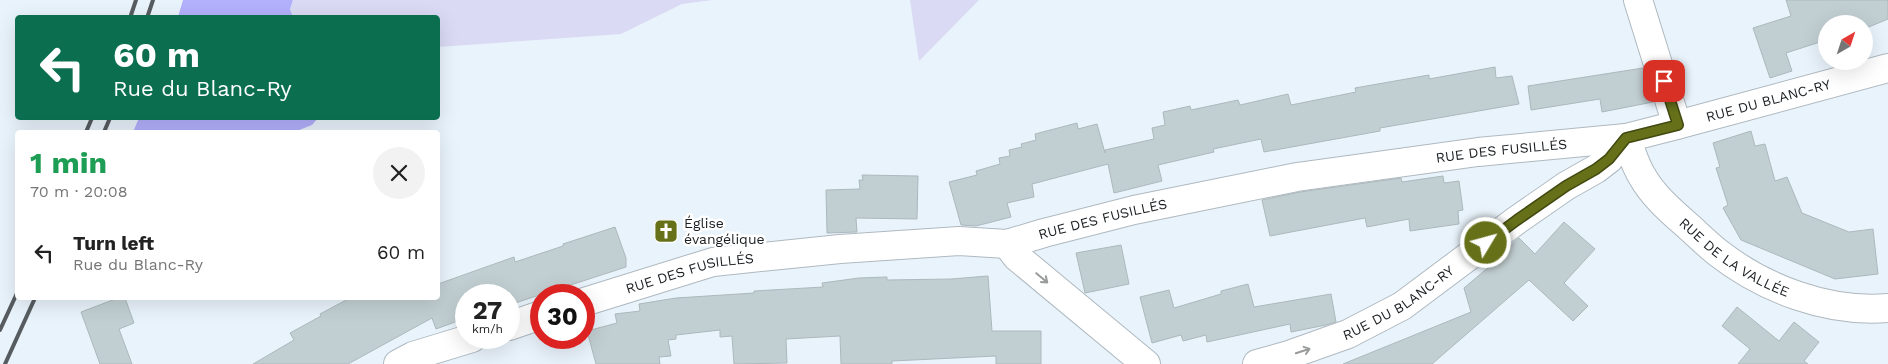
<!DOCTYPE html>
<meta charset="utf-8">
<style>
:root{--surface:#fff;--page:#f2f2f2;--text:#222;--muted:#767676}
body{margin:0;font-family:"Work Sans",sans-serif;background:var(--page);color:var(--text);height:100vh;display:flex;flex-direction:column;font-size:19px;white-space:nowrap}
*{box-sizing:border-box;margin:0}
p{font-size:16px;color:var(--muted)}
.icon{flex:none;width:28px;height:28px;fill:none;stroke:currentColor;stroke-width:2;stroke-linecap:round;stroke-linejoin:round}
.map{position:relative;flex:1;overflow:hidden}
.side{position:absolute;left:15px;top:130px;width:425px;height:170px;display:flex;flex-direction:column;background:var(--surface);border-radius:5px;box-shadow:0 5px 20px #0002}
.side>*{flex:none}
.guide{position:absolute;left:15px;top:15px;width:425px;height:105px;border-radius:5px;box-shadow:0 5px 20px #0002;background:#0b6e4f;color:#fff;overflow:hidden}
.needle{width:32px;rotate:39deg}
.buttons{position:absolute;left:1818px;top:15px;display:grid;gap:10px}
.buttons a{display:grid;place-items:center;width:55px;height:55px;border-radius:50%;background:var(--surface);box-shadow:0 5px 20px #0002;font-size:25px}
.speed{position:absolute;left:455px;top:284px;display:flex;gap:10px;font-size:25px;font-weight:700;text-align:center}
.speed>*{display:grid;place-content:center;width:65px;height:65px;border-radius:50%;background:var(--surface);box-shadow:0 5px 20px #0002;line-height:1}
.speed small{font-size:12px;font-weight:400}
.speed .limit{border:8px solid #d22;background:#fff;color:#111}
.pin{position:absolute;display:grid;place-items:center;width:42px;height:42px;color:#fff;margin:-21px;border-radius:10px;box-shadow:0 2px 8px #0006}
.me{position:absolute;width:55px;margin:-28px;rotate:53deg;stroke-linejoin:round;filter:drop-shadow(0 0 4px #0008)}
.turn{display:flex;align-items:center;gap:18px;height:105px;padding:0 15px;font-size:22px}
.turn .icon{width:65px;height:65px;stroke-width:2.5}
.turn b{display:block;font-size:35px;line-height:42px}
.round{display:grid;place-items:center;flex:none;width:52px;height:52px;border-radius:26px;background:var(--page)}
.summary{display:flex;align-items:center;justify-content:space-between;height:85px;padding:0 15px}
h1{font-size:30px;font-weight:700;line-height:38px;color:#1e9e55}
ul{padding:0;list-style:none}
li{display:flex;align-items:center;gap:15px;height:75px;padding:0 15px}
li div{flex:1}
li b{display:block;font-size:19px}
li em{font-style:normal}
.map>svg:first-child{display:block}
.green{fill:#dadaf5}
.forest{fill:#b3b0fc}
.building{fill:#c2cfd2;stroke:#acb9bc}
.lines{fill:none;stroke-linecap:round;stroke-linejoin:round}
.street-casing{stroke:#afb9c0;stroke-width:30}
.secondary-casing{stroke:#afb9c0;stroke-width:30}
.street{stroke:#fff;stroke-width:28}
.secondary{stroke:#fff;stroke-width:28}
.rail{stroke:#575c61;stroke-width:4}
.oneway{stroke:#989a9b}
.route-casing{stroke:#424910;stroke-width:12}
.route{stroke:#657019;stroke-width:9}
.labels{text-anchor:middle;stroke-width:5;stroke-linejoin:round;paint-order:stroke}
.street-label{font-size:14px;fill:#1a1e21;stroke:#fff}
.poi-label{font-size:14px;fill:#1a1e21;stroke:#fff;text-anchor:start}
</style>
<div class="map">
<svg width="1888" height="364" viewBox="0 0 1888 364">
<rect width="100%" height="100%" fill="#e9f3fb"/>
<!-- green -->
<g class="green">
<path d="M 293,0 L 712,0 L 682,4 L 621,34 L 438,47 L 438,18 L 293,17 L 290,9 Z"/>
<path d="M 910,0 L 979,0 L 919,61 Z"/>
</g>
<!-- forest -->
<g class="forest">
<path d="M 183,0 L 293,0 L 290,9 L 293,17 L 178,17 Z"/>
<path d="M 139,118 L 318,118 L 312,125 L 294,132 L 167,132 L 166,130 L 164,132 L 133,132 Z"/>
</g>
<!-- building -->
<g class="building">
<path d="M 1786,0 L 1888,0 L 1888,19 L 1864,29 L 1864,24 L 1826,24 L 1826,40 L 1786,53 L 1792,71 L 1770,78 L 1753,28 L 1791,16 Z"/>
<path d="M 1495,67 L 1496,78 L 1512,76 L 1519,104 L 1380,128 L 1380,131 L 1264,152 L 1261,139 L 1213,149 L 1214,152 L 1158,165 L 1162,181 L 1114,193 L 1108,164 L 1032,184 L 1034,197 L 1007,203 L 1011,217 L 976,226 L 961,225 L 949,182 L 977,175 L 976,171 L 1000,164 L 999,158 L 1010,156 L 1009,150 L 1022,147 L 1021,144 L 1036,140 L 1035,134 L 1077,123 L 1078,129 L 1097,124 L 1105,153 L 1105,150 L 1154,139 L 1152,128 L 1165,125 L 1163,112 L 1177,109 L 1190,106 L 1191,110 L 1238,100 L 1240,105 L 1288,94 L 1291,105 L 1356,92 L 1355,88 L 1429,75 L 1429,79 Z"/>
<path d="M 1643,68 L 1653,102 L 1602,112 L 1600,99 L 1531,110 L 1528,86 Z"/>
<path d="M 1751,131 L 1755,146 L 1765,144 L 1775,181 L 1787,177 L 1802,213 L 1849,232 L 1873,229 L 1878,274 L 1835,279 L 1741,240 L 1723,208 L 1728,205 L 1716,168 L 1720,167 L 1713,143 Z"/>
<path d="M 862,175 L 918,176 L 917,219 L 856,218 L 857,232 L 827,233 L 826,190 L 860,189 L 859,180 L 863,180 Z"/>
<path d="M 1443,176 L 1444,183 L 1459,181 L 1463,210 L 1458,211 L 1459,224 L 1410,231 L 1409,219 L 1367,227 L 1365,218 L 1270,236 L 1262,200 L 1300,192 L 1401,178 L 1402,182 Z"/>
<path d="M 1564,222 L 1595,249 L 1564,283 L 1588,306 L 1573,321 L 1529,280 L 1432,364 L 1343,364 L 1471,312 L 1464,288 L 1491,265 L 1490,264 L 1519,238 L 1535,254 Z"/>
<path d="M 615,227 L 626,258 L 626,267 L 509,305 L 509,295 L 466,295 L 466,318 L 436,329 L 432,318 L 348,364 L 253,364 L 294,340 L 290,333 L 321,316 L 320,314 L 350,298 L 438,298 L 438,284 L 514,257 L 515,262 L 563,246 L 563,244 Z"/>
<path d="M 1121,245 L 1129,284 L 1085,293 L 1076,253 Z"/>
<path d="M 988,276 L 992,331 L 1041,331 L 1041,364 L 996,364 L 996,356 L 892,361 L 892,364 L 841,364 L 840,336 L 786,339 L 787,363 L 734,364 L 732,336 L 720,337 L 720,330 L 676,335 L 676,339 L 668,340 L 671,356 L 659,357 L 660,364 L 596,364 L 587,331 L 617,323 L 615,314 L 640,311 L 639,304 L 676,298 L 754,293 L 754,291 L 823,287 L 822,283 L 859,278 L 887,277 L 887,280 L 951,279 Z"/>
<path d="M 1248,284 L 1254,307 L 1331,294 L 1336,322 L 1326,325 L 1291,332 L 1290,324 L 1207,342 L 1206,335 L 1183,341 L 1181,335 L 1152,343 L 1140,297 L 1169,290 L 1174,308 L 1221,294 L 1221,291 Z"/>
<path d="M 118,298 L 125,298 L 134,323 L 119,329 L 132,364 L 100,364 L 81,312 Z"/>
<path d="M 1737,307 L 1779,341 L 1794,322 L 1819,342 L 1804,361 L 1808,364 L 1738,364 L 1750,349 L 1722,326 Z"/>
</g>
<g class="lines">
<!-- street casing -->
<g class="street-casing">
<g id="street">
<path d="M 1638,0 L 1677,125"/>
<path id="s1" d="M 1626,138 C 1631,150 1635,165 1642,176 C 1653,196 1672,212 1689,227 C 1698,235 1707,244 1717,252 C 1764,289 1828,313 1888,308"/>
<path d="M 1007,244 L 1017,257 L 1146,364"/>
<path id="s2" d="M 1257,364 L 1289,355 L 1348,334 L 1402,306 L 1517,220 L 1566,186 L 1596,169 L 1609,159 L 1626,138 L 1677,125 L 1888,68"/>
</g>
</g>
<!-- secondary casing -->
<g class="secondary-casing">
<g id="secondary">
<path id="s3" d="M 584,302 L 713,262 L 840,249 L 959,241 L 1007,244 L 1044,233 L 1134,210 L 1297,177 L 1478,152 L 1626,138"/>
<path d="M 509,326 L 541,315"/>
<path d="M 398,364 L 413,356 L 472,338"/>
</g>
</g>
<!-- street -->
<use href="#street" class="street"/>
<!-- secondary -->
<use href="#secondary" class="secondary"/>
<!-- rail -->
<g class="rail">
<path d="M 130,18 L 136,0"/>
<path d="M 147,18 L 153,0"/>
<path d="M 86,132 L 92,118"/>
<path d="M 104,132 L 110,118"/>
<path d="M 0,330 L 18,291"/>
<path d="M 5,364 L 35,298"/>
</g>
</g>
<!-- one-way arrows -->
<defs><path id="oneway-shaft" d="M-6 0H5M1.5-3L5.5 0L1.5 3" fill="none" stroke-width="1.6" stroke-linecap="round" stroke-linejoin="round" transform="scale(1.25)"/></defs>
<g class="oneway">
<use href="#oneway-shaft" transform="translate(1042 278) rotate(40)"/>
<use href="#oneway-shaft" transform="translate(1303 351) rotate(-18)"/>
</g>
<g class="lines">
<!-- route casing -->
<g class="route-casing">
<path id="route" d="M 1486,243 L 1517,220 L 1566,186 L 1596,169 L 1609,159 L 1626,138 L 1678,125 L 1664,81"/>
</g>
<!-- route -->
<use href="#route" class="route"/>
</g>
<!-- icons -->
<defs>
<g id="church-square" transform="scale(1.25)"><rect x="-9" y="-9" width="18" height="18" rx="4" fill="#657019" stroke="#fff"/><path d="M-1.2-6h2.4v3.5h3.3v2.4h-3.3V6h-2.4V-.1h-3.3v-2.4h3.3Z" fill="#fff"/></g>
</defs>
<g fill-rule="evenodd">
<use href="#church-square" x="666" y="231"/>
</g>
<g class="labels">
<!-- street labels -->
<g class="street-label">
<text dy="5" stroke="none"><textPath href="#s2" startOffset="585">RUE DU BLANC-RY</textPath></text>
<text dy="5" stroke="none"><textPath href="#s3" startOffset="934">RUE DES FUSILLÉS</textPath></text>
<text dy="5" stroke="none"><textPath href="#s3" startOffset="529">RUE DES FUSILLÉS</textPath></text>
<text dy="5" stroke="none"><textPath href="#s1" startOffset="166">RUE DE LA VALLÉE</textPath></text>
<text dy="5" stroke="none"><textPath href="#s3" startOffset="110">RUE DES FUSILLÉS</textPath></text>
<text dy="5" stroke="none"><textPath href="#s2" startOffset="155">RUE DU BLANC-RY</textPath></text>
</g>
<!-- poi labels -->
<g class="poi-label">
<text x="684" y="228">Église<tspan x="684" dy="16">évangélique</tspan></text>
</g>
</g>
</svg>
<div class="buttons">
<a><svg class="needle" viewBox="-14 -14 28 28"><path d="M0-13l5 13h-10z" fill="#e53935"/><path d="M0 13l5-13h-10z" fill="#767676"/></svg></a>
</div>
<div class="speed"><div>27<small>km/h</small></div><div class="limit">30</div></div>
<div class="pin" style="left:1664px;top:81px;background:#d93025"><svg class="icon" aria-label="arrive" viewBox="0 0 24 24"><path d="M6 21V4h12l-3 4 3 4H6"/></svg></div>
<svg class="me" style="left:1486px;top:243px" viewBox="-20 -20 40 40"><circle r="17" fill="#657019" stroke="#fff" stroke-width="3"/><path d="M0-11L8 9 0 5-8 9z" fill="#fff"/></svg>
<div class="guide">
<div class="turn"><svg class="icon" aria-label="left" viewBox="0 0 24 24"><path d="M17 20v-9H6M10 6l-5 5 5 5"/></svg><div><b>60 m</b>Rue du Blanc-Ry</div></div>
</div>
<section class="side">
<div class="summary"><div><h1>1 min</h1><p>70 m · 20:08</p></div><a class="round"><svg class="icon" aria-label="close" viewBox="0 0 24 24"><path d="M6 6l12 12M18 6L6 18"/></svg></a></div>
<ul>
<li><svg class="icon" aria-label="left" viewBox="0 0 24 24"><path d="M17 20v-9H6M10 6l-5 5 5 5"/></svg><div><b>Turn left</b><p>Rue du Blanc-Ry</p></div><em>60 m</em></li>
</ul>
</section>
</div>
